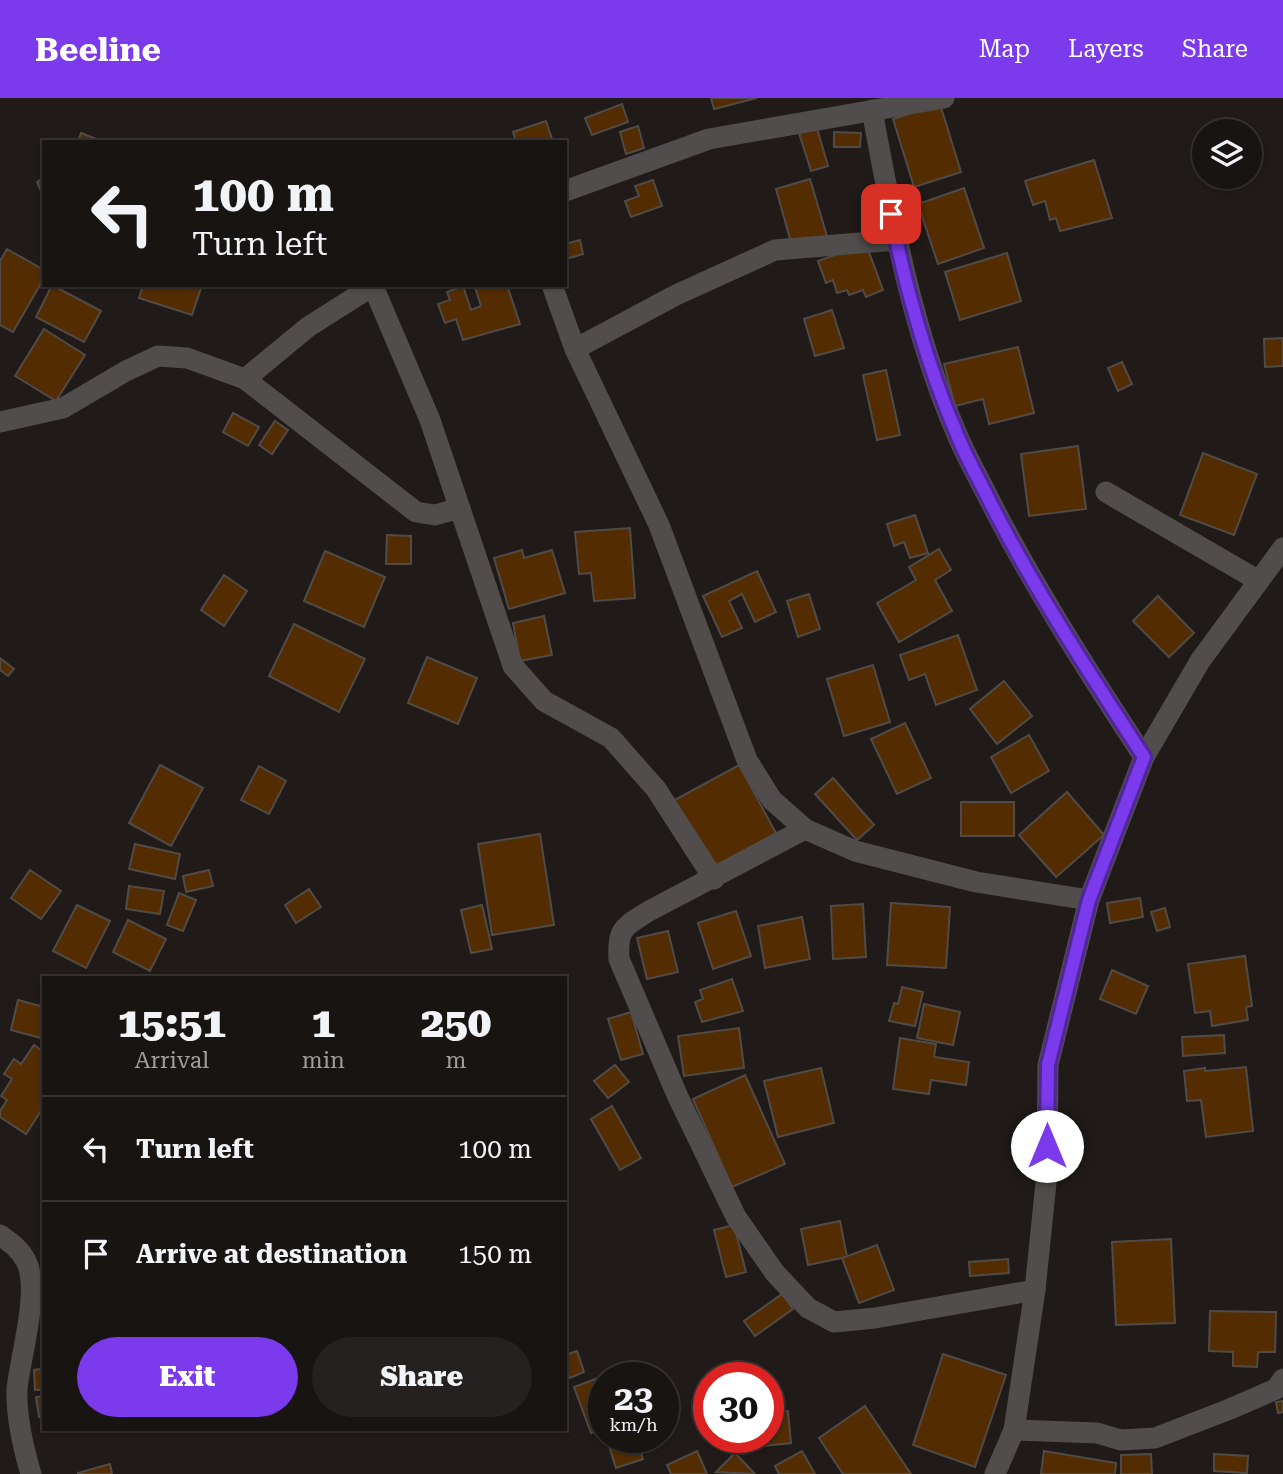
<!DOCTYPE html>
<style>
:root{--surface:#181412;--page:#252120;--text:#f1f3f6;--muted:#9f9e9f;--line:#363332;--accent:#7c3aed}
body{margin:0;font-family:"Roboto Serif",serif;background:var(--page);color:var(--text);height:100vh;display:flex;flex-direction:column;font-size:26px;white-space:nowrap}
*{box-sizing:border-box;margin:0}
p{font-size:23px;color:var(--muted)}
.icon{flex:none;width:38px;height:38px;fill:none;stroke:currentColor;stroke-width:2;stroke-linecap:round;stroke-linejoin:round}
.map{position:relative;flex:1;overflow:hidden}
.panel{position:absolute;left:42px;top:878px;width:525px;height:455px;display:flex;flex-direction:column;background:var(--surface);border-radius:0px;box-shadow:0 2px 5px #0004,0 0 0 2px var(--line)}
.panel>*{flex:none}
.guide{position:absolute;left:42px;top:42px;width:525px;height:147px;border-radius:0px;box-shadow:0 2px 5px #0004,0 0 0 2px var(--line);background:#181412;color:var(--text);overflow:hidden}
.controls{position:absolute;left:1192px;top:21px;display:grid;gap:14px}
.controls a{display:grid;place-items:center;width:70px;height:70px;border-radius:50%;background:var(--surface);box-shadow:0 2px 5px #0004,0 0 0 2px var(--line);font-size:35px}
.speed{position:absolute;left:588px;top:1264px;display:flex;gap:14px;font-size:35px;font-weight:700;text-align:center}
.speed>*{display:grid;place-content:center;width:91px;height:91px;border-radius:50%;background:var(--surface);box-shadow:0 2px 5px #0004,0 0 0 2px var(--line);line-height:1}
.speed small{font-size:18px;font-weight:400}
.speed .limit{border:10px solid #d22;background:#fff;color:#111}
.pin{position:absolute;display:grid;place-items:center;width:60px;height:60px;color:#fff;margin:-30px;border-radius:14px;box-shadow:0 4px 10px #0006}
.me{position:absolute;width:77px;margin:-38px;rotate:0deg;stroke-linejoin:round;filter:drop-shadow(0 0 5px #0008)}
.turn{display:flex;align-items:center;gap:24px;height:147px;padding:0 35px;font-size:32px}
.turn .icon{width:91px;height:91px;stroke-width:2.5}
.turn b{display:block;font-size:49px;line-height:60px}
.eta{display:flex;justify-content:space-evenly;align-items:center;height:119px;text-align:center}
.eta b{font-size:42px;font-weight:800;line-height:49px}
.cta{display:flex;gap:14px;margin-top:auto;padding:14px 35px}
.cta a{flex:1;height:80px;border-radius:42px;background:var(--accent);color:#fff;font-size:28px;font-weight:800;line-height:80px;text-align:center}
.cta a+a{background:var(--page);color:var(--text)}
ul{padding:0;list-style:none}
li{display:flex;align-items:center;gap:21px;height:105px;padding:0 35px;border-top:2px solid var(--line)}
li div{flex:1}
li b{display:block;font-size:26px}
li em{font-style:normal}
header{display:flex;align-items:center;gap:42px;box-sizing:border-box;height:98px;padding:0 35px;background:var(--accent);color:#fff}
header strong{font-size:33px}
nav{display:flex;gap:38px;margin-inline-start:auto;font-size:24px}
.map>svg:first-child{display:block}
.building{fill:#532c02;stroke:#504b47;stroke-width:2}
.lines{fill:none;stroke-linecap:round;stroke-linejoin:round}
.street{stroke:#504d4c;stroke-width:21}
.route-casing{stroke:#51269a;stroke-width:18}
.route{stroke:#7c3aed;stroke-width:12}
</style>
<header>
<strong>Beeline</strong>
<nav><a>Map</a><a>Layers</a><a>Share</a></nav>
</header>
<div class="map">
<svg width="1283" height="1376" viewBox="0 0 1283 1376">
<rect width="100%" height="100%" fill="#201b18"/>
<!-- building -->
<g class="building">
<path d="M 711,0 L 757,0 L 714,11 Z"/>
<path d="M 622,6 L 628,24 L 592,37 L 585,20 Z"/>
<path d="M 940,6 L 961,74 L 914,89 L 893,21 Z"/>
<path d="M 546,23 L 553,44 L 516,44 L 513,34 Z"/>
<path d="M 638,28 L 644,50 L 626,56 L 620,34 Z"/>
<path d="M 817,30 L 828,68 L 811,73 L 799,35 Z"/>
<path d="M 834,34 L 861,35 L 860,49 L 834,49 Z"/>
<path d="M 81,35 L 104,44 L 78,44 Z"/>
<path d="M 1094,62 L 1112,120 L 1060,133 L 1056,120 L 1050,122 L 1045,103 L 1033,107 L 1025,83 Z"/>
<path d="M 44,80 L 44,91 L 41,93 L 37,84 Z"/>
<path d="M 810,81 L 827,138 L 792,148 L 776,91 Z"/>
<path d="M 653,82 L 662,108 L 631,119 L 625,103 L 639,98 L 635,88 Z"/>
<path d="M 964,90 L 984,150 L 938,166 L 918,106 Z"/>
<path d="M 580,142 L 583,156 L 566,161 L 568,167 L 565,167 L 565,146 Z"/>
<path d="M 866,146 L 883,192 L 866,199 L 863,192 L 849,197 L 847,192 L 837,195 L 833,182 L 826,185 L 818,163 Z"/>
<path d="M 7,151 L 44,172 L 44,180 L 13,234 L 0,227 L 0,163 Z"/>
<path d="M 1007,155 L 1021,203 L 960,222 L 945,174 Z"/>
<path d="M 52,187 L 101,213 L 84,244 L 36,219 Z"/>
<path d="M 143,187 L 202,187 L 192,217 L 139,200 Z"/>
<path d="M 481,187 L 507,187 L 520,226 L 463,242 L 456,221 L 445,225 L 438,206 L 450,202 L 447,194 L 463,188 L 471,212 L 481,208 L 475,189 Z"/>
<path d="M 832,212 L 844,250 L 815,258 L 804,221 Z"/>
<path d="M 44,231 L 85,257 L 56,303 L 15,278 Z"/>
<path d="M 1283,240 L 1283,268 L 1265,269 L 1264,241 Z"/>
<path d="M 1018,249 L 1034,315 L 989,326 L 983,301 L 955,308 L 944,266 Z"/>
<path d="M 1122,264 L 1132,286 L 1118,293 L 1108,270 Z"/>
<path d="M 886,272 L 900,337 L 877,342 L 863,277 Z"/>
<path d="M 233,315 L 259,329 L 248,348 L 223,334 Z"/>
<path d="M 275,323 L 288,332 L 272,356 L 259,347 Z"/>
<path d="M 1078,348 L 1086,411 L 1029,418 L 1021,356 Z"/>
<path d="M 1203,355 L 1257,376 L 1234,437 L 1180,417 Z"/>
<path d="M 915,417 L 928,455 L 910,460 L 904,444 L 894,448 L 887,426 Z"/>
<path d="M 630,430 L 635,500 L 594,503 L 591,475 L 579,476 L 575,434 Z"/>
<path d="M 387,437 L 411,438 L 411,466 L 386,466 Z"/>
<path d="M 939,451 L 951,472 L 935,482 L 952,513 L 899,544 L 877,505 L 916,482 L 909,469 Z"/>
<path d="M 522,452 L 524,460 L 552,452 L 565,495 L 509,511 L 494,460 Z"/>
<path d="M 325,453 L 385,479 L 364,529 L 304,503 Z"/>
<path d="M 757,473 L 776,514 L 755,524 L 742,496 L 729,503 L 742,530 L 722,539 L 703,498 Z"/>
<path d="M 224,477 L 247,493 L 224,528 L 201,512 Z"/>
<path d="M 809,496 L 820,531 L 798,539 L 787,503 Z"/>
<path d="M 1158,498 L 1194,535 L 1169,559 L 1133,523 Z"/>
<path d="M 544,518 L 552,557 L 520,563 L 513,525 Z"/>
<path d="M 294,526 L 365,561 L 339,614 L 269,578 Z"/>
<path d="M 958,537 L 977,592 L 936,607 L 925,576 L 909,582 L 900,557 Z"/>
<path d="M 427,559 L 477,580 L 458,626 L 408,605 Z"/>
<path d="M 0,560 L 14,571 L 8,578 L 0,572 Z"/>
<path d="M 873,567 L 890,624 L 844,638 L 827,581 Z"/>
<path d="M 1004,583 L 1032,618 L 997,646 L 970,611 Z"/>
<path d="M 905,625 L 931,680 L 897,696 L 871,641 Z"/>
<path d="M 1029,637 L 1049,673 L 1011,695 L 991,659 Z"/>
<path d="M 160,667 L 203,690 L 171,748 L 129,725 Z"/>
<path d="M 739,667 L 776,735 L 711,771 L 673,703 Z"/>
<path d="M 259,668 L 286,683 L 269,716 L 241,702 Z"/>
<path d="M 833,680 L 874,727 L 857,742 L 815,696 Z"/>
<path d="M 1067,694 L 1104,737 L 1056,779 L 1019,737 Z"/>
<rect x="961" y="704" width="53" height="34"/>
<path d="M 540,736 L 554,827 L 492,837 L 478,746 Z"/>
<path d="M 135,746 L 180,756 L 175,781 L 129,771 Z"/>
<path d="M 30,772 L 61,793 L 41,821 L 11,800 Z"/>
<path d="M 209,772 L 213,788 L 186,794 L 183,778 Z"/>
<path d="M 129,788 L 164,793 L 160,816 L 126,811 Z"/>
<path d="M 309,791 L 321,809 L 296,825 L 285,807 Z"/>
<path d="M 179,795 L 196,802 L 183,833 L 167,827 Z"/>
<path d="M 1140,800 L 1143,819 L 1110,825 L 1107,805 Z"/>
<path d="M 891,805 L 950,809 L 946,870 L 887,867 Z"/>
<path d="M 863,806 L 866,859 L 833,861 L 831,808 Z"/>
<path d="M 77,807 L 110,823 L 86,870 L 53,853 Z"/>
<path d="M 482,807 L 492,851 L 471,855 L 461,812 Z"/>
<path d="M 1165,810 L 1170,829 L 1157,833 L 1151,814 Z"/>
<path d="M 736,813 L 751,858 L 713,871 L 698,825 Z"/>
<path d="M 802,819 L 810,861 L 765,870 L 758,828 Z"/>
<path d="M 128,822 L 166,841 L 150,873 L 113,854 Z"/>
<path d="M 668,833 L 678,874 L 647,881 L 637,840 Z"/>
<path d="M 1245,858 L 1252,908 L 1246,909 L 1248,922 L 1212,928 L 1210,913 L 1195,915 L 1188,866 Z"/>
<path d="M 1112,872 L 1148,888 L 1136,916 L 1100,901 Z"/>
<path d="M 732,881 L 743,913 L 702,924 L 695,904 L 703,901 L 700,892 Z"/>
<path d="M 902,889 L 923,894 L 915,928 L 889,923 L 894,905 L 898,906 Z"/>
<path d="M 18,902 L 44,909 L 44,931 L 41,940 L 11,932 Z"/>
<path d="M 924,906 L 960,914 L 953,947 L 917,940 Z"/>
<path d="M 631,914 L 643,956 L 621,962 L 608,921 Z"/>
<path d="M 739,930 L 744,970 L 684,978 L 678,938 Z"/>
<path d="M 1224,937 L 1225,955 L 1183,958 L 1182,939 Z"/>
<path d="M 900,940 L 936,946 L 934,959 L 969,964 L 966,987 L 931,982 L 929,996 L 893,991 Z"/>
<path d="M 34,947 L 44,954 L 44,1008 L 26,1036 L 0,1019 L 0,1013 L 7,1002 L 1,998 L 12,981 L 4,976 L 14,961 L 21,966 Z"/>
<path d="M 615,967 L 629,984 L 608,1000 L 594,983 Z"/>
<path d="M 1246,969 L 1253,1033 L 1206,1039 L 1201,1002 L 1187,1003 L 1184,973 L 1205,970 L 1205,973 Z"/>
<path d="M 821,970 L 834,1025 L 778,1039 L 764,983 Z"/>
<path d="M 745,977 L 785,1066 L 732,1089 L 693,1001 Z"/>
<path d="M 612,1008 L 641,1060 L 620,1072 L 591,1021 Z"/>
<path d="M 840,1123 L 847,1159 L 808,1167 L 801,1131 Z"/>
<path d="M 734,1127 L 746,1174 L 726,1179 L 714,1132 Z"/>
<path d="M 1171,1141 L 1175,1225 L 1116,1227 L 1112,1144 Z"/>
<path d="M 877,1147 L 894,1192 L 859,1205 L 842,1160 Z"/>
<path d="M 1008,1161 L 1009,1175 L 970,1178 L 969,1164 Z"/>
<path d="M 782,1196 L 793,1211 L 755,1238 L 744,1223 Z"/>
<path d="M 1210,1213 L 1276,1214 L 1275,1254 L 1258,1254 L 1257,1269 L 1233,1268 L 1233,1254 L 1209,1253 Z"/>
<path d="M 577,1253 L 584,1274 L 570,1280 L 565,1268 L 565,1257 Z"/>
<path d="M 943,1256 L 1006,1277 L 975,1369 L 913,1347 Z"/>
<path d="M 41,1265 L 44,1265 L 44,1292 L 35,1292 L 34,1272 L 42,1271 Z"/>
<path d="M 635,1266 L 640,1279 L 604,1279 L 604,1330 L 591,1335 L 574,1289 Z"/>
<path d="M 44,1298 L 44,1318 L 39,1319 L 36,1299 Z"/>
<path d="M 1283,1303 L 1283,1314 L 1278,1315 L 1276,1304 Z"/>
<path d="M 865,1308 L 911,1376 L 843,1376 L 819,1340 Z"/>
<path d="M 788,1313 L 791,1345 L 764,1348 L 763,1339 L 768,1339 L 768,1315 Z"/>
<path d="M 606,1339 L 636,1339 L 643,1361 L 616,1370 Z"/>
<path d="M 697,1353 L 707,1376 L 671,1376 L 667,1367 Z"/>
<path d="M 802,1353 L 815,1376 L 779,1376 L 775,1368 Z"/>
<path d="M 1044,1353 L 1116,1365 L 1115,1376 L 1041,1376 Z"/>
<path d="M 735,1355 L 755,1376 L 716,1374 Z"/>
<path d="M 1151,1356 L 1152,1376 L 1121,1376 L 1121,1357 Z"/>
<path d="M 1214,1356 L 1248,1358 L 1247,1375 L 1214,1373 Z"/>
<path d="M 110,1366 L 112,1376 L 78,1376 L 78,1375 Z"/>
</g>
<g class="lines">
<!-- street -->
<g class="street">
<path d="M 872,12 C 892,121 912,232 956,334 C 964,354 975,373 984,391 C 1031,485 1087,572 1144,659"/>
<path d="M 565,93 L 709,41 L 944,0"/>
<path d="M 552,187 L 575,251 L 659,427 L 747,662 L 772,702 L 805,731 L 855,753 L 976,784 L 1089,802"/>
<path d="M 373,188 L 430,322 L 513,568 L 544,603 L 611,640 L 656,691 L 714,781"/>
<path d="M 575,251 L 676,197 L 775,152 L 896,142"/>
<path d="M 245,281 L 308,229 L 374,187"/>
<path d="M 0,324 L 63,310 L 126,273 L 158,258 L 187,260 L 245,281 L 416,414 L 435,417 L 460,410"/>
<path d="M 1106,394 L 1259,483"/>
<path d="M 805,731 L 649,813 C 624,829 617,830 619,861 L 678,999 L 736,1119 L 775,1175 L 808,1210 L 834,1224 L 875,1220 L 1035,1192"/>
<path d="M 0,1137 C 11,1145 20,1151 26,1163 C 41,1191 20,1259 17,1291 C 16,1320 23,1349 31,1376"/>
<path d="M 1014,1332 L 1097,1335 L 1121,1342 L 1155,1340 L 1230,1311 L 1276,1291 L 1283,1281"/>
<path d="M 995,1376 L 1014,1332 L 1035,1192 L 1047,1075 L 1048,967 L 1089,802 L 1144,659 L 1200,563 L 1283,450"/>
</g>
</g>
<g class="lines">
<!-- route casing -->
<g class="route-casing">
<path id="route" d="M 891,116 C 904,185 928,270 956,334 C 964,355 976,376 986,396 C 1032,488 1088,573 1144,659 L 1089,802 L 1048,967 L 1047,1048"/>
</g>
<!-- route -->
<use href="#route" class="route"/>
</g>
</svg>
<div class="controls">
<a><svg class="icon" aria-label="layers" viewBox="0 0 24 24"><path d="M12 4l9 5-9 5-9-5zM3 14l9 5 9-5"/></svg></a>
</div>
<div class="speed"><div>23<small>km/h</small></div><div class="limit">30</div></div>
<div class="pin" style="left:891px;top:116px;background:#d93025"><svg class="icon" aria-label="arrive" viewBox="0 0 24 24"><path d="M6 21V4h12l-3 4 3 4H6"/></svg></div>
<svg class="me" style="left:1047px;top:1048px" viewBox="-20 -20 40 40"><circle r="19" fill="#fff"/><path d="M0-13L10 11 0 6-10 11z" fill="#7c3aed"/></svg>
<div class="guide">
<div class="turn"><svg class="icon" aria-label="left" viewBox="0 0 24 24"><path d="M17 20v-9H6M10 6l-5 5 5 5"/></svg><div><b>100 m</b>Turn left</div></div>
</div>
<section class="panel">
<div class="eta">
<div><b>15:51</b><p>Arrival</p></div>
<div><b>1</b><p>min</p></div>
<div><b>250</b><p>m</p></div>
</div>
<ul>
<li><svg class="icon" aria-label="left" viewBox="0 0 24 24"><path d="M17 20v-9H6M10 6l-5 5 5 5"/></svg><div><b>Turn left</b></div><em>100 m</em></li>
<li><svg class="icon" aria-label="arrive" viewBox="0 0 24 24"><path d="M6 21V4h12l-3 4 3 4H6"/></svg><div><b>Arrive at destination</b></div><em>150 m</em></li>
</ul>
<div class="cta"><a>Exit</a><a>Share</a></div>
</section>
</div>
